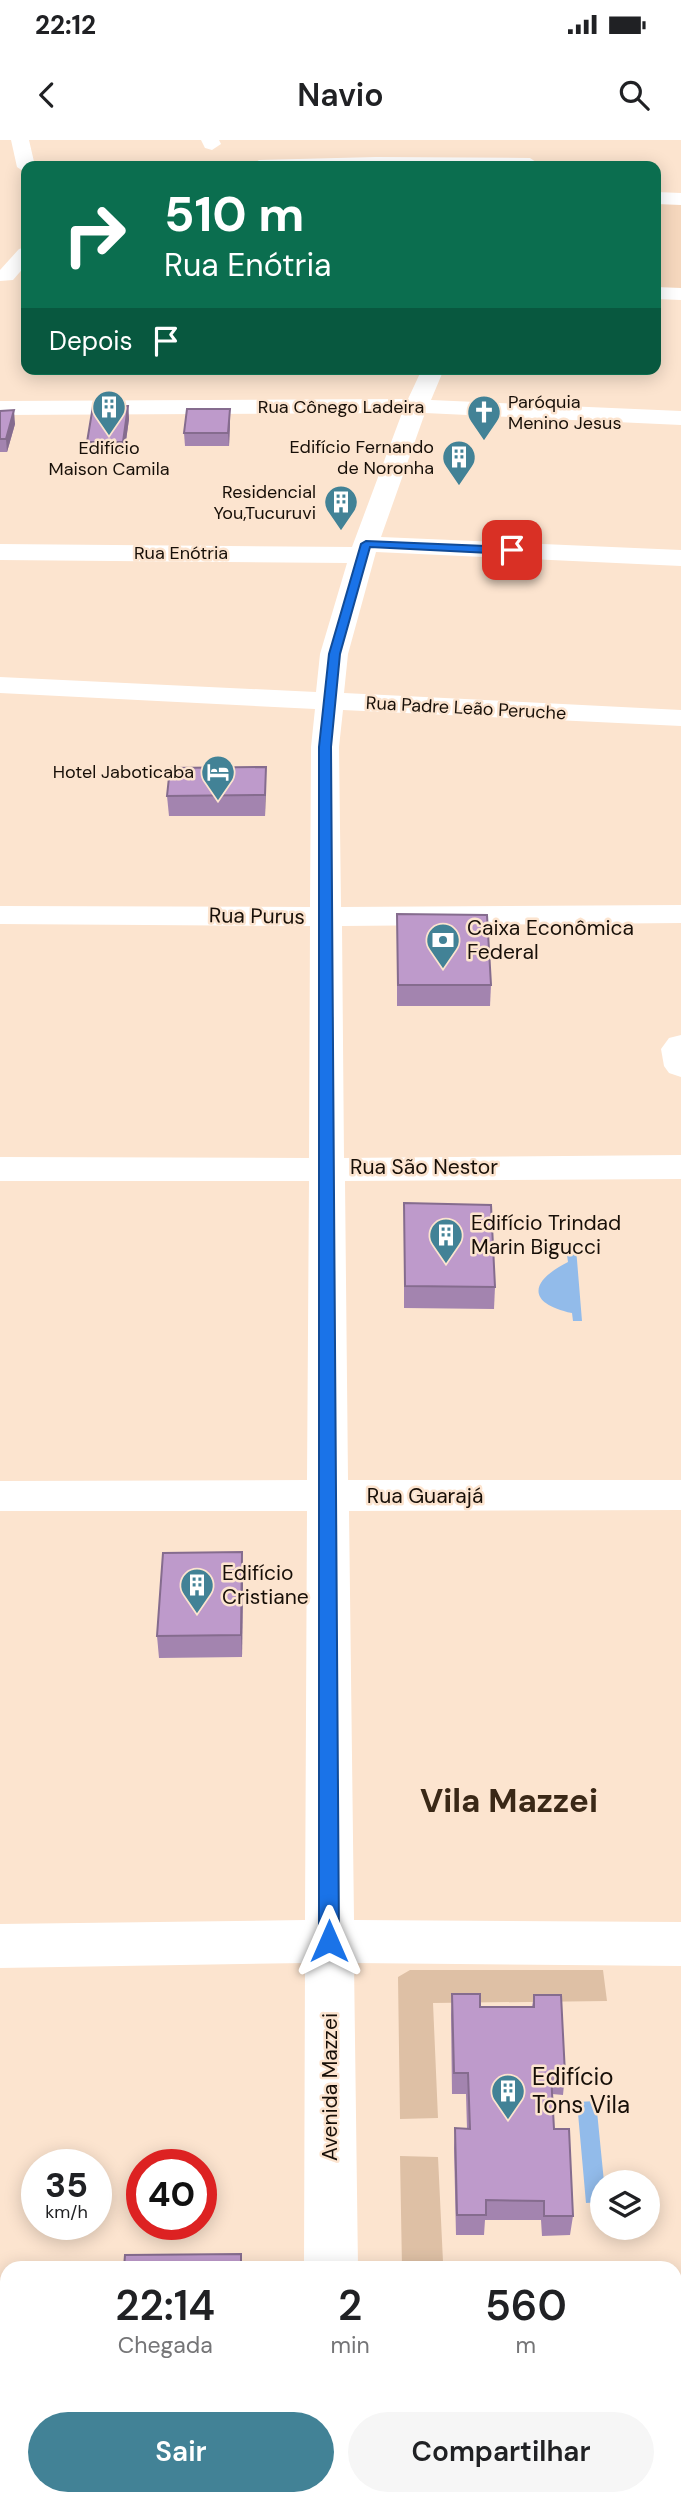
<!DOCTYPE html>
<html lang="pt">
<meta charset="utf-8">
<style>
:root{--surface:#fff;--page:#f6f6f6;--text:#202124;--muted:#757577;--accent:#428296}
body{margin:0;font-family:"DM Sans",sans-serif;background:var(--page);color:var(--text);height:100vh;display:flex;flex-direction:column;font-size:26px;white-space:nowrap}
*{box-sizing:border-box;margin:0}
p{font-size:23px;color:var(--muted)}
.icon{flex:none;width:38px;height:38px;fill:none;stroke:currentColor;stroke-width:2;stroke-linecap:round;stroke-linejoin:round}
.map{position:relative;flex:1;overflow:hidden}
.panel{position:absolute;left:0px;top:2121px;width:682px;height:245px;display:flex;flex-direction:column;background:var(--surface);border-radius:21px 21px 0 0;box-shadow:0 4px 18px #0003}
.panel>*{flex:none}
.banner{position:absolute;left:21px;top:21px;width:640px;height:214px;border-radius:14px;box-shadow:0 4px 18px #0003;background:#0b6e4f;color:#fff;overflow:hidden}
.tools{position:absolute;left:590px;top:2030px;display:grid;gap:14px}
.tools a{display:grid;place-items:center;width:70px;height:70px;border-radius:50%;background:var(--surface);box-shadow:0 4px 18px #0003;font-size:35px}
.speed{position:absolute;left:21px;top:2009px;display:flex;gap:14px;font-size:35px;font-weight:700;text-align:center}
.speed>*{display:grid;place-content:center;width:91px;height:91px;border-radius:50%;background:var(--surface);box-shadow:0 4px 18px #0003;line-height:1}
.speed small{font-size:18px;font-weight:400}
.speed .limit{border:10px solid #d22;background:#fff;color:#111}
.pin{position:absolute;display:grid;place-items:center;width:60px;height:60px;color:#fff;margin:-30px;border-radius:14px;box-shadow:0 4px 10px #0006}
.me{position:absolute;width:77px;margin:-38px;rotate:0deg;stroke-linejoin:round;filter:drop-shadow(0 0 5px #0008)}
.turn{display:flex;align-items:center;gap:24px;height:147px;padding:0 28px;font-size:32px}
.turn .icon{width:91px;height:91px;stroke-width:2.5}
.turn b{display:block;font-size:49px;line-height:60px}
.then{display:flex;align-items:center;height:66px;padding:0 28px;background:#0003;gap:14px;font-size:26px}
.eta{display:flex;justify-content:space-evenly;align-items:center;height:119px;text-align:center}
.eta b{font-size:42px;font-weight:600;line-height:49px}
.primary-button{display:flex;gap:14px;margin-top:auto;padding:14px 28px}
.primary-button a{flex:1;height:80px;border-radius:42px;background:var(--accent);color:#fff;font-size:28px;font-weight:600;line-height:80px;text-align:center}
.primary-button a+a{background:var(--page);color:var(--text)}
.status{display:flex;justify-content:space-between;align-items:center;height:49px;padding:0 35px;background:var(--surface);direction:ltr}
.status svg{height:19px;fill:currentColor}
header{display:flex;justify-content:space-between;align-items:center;height:91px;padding:0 28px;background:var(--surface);font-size:32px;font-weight:600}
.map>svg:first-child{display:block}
.built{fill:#f5d7bd}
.green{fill:#dec0a5}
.water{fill:#92bbea}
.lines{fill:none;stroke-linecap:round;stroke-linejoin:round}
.minor{fill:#fff;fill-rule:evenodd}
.wall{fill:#a384af}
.shaded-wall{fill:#856c8e}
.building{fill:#be9acb;stroke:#856c8e;stroke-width:2}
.route{fill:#1a73e8;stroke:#114b97;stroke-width:2}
.labels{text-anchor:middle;stroke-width:5;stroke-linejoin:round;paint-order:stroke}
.far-poi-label{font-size:18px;fill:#170f08;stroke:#fce4cf;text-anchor:end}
.far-street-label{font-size:18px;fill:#170f08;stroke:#fce4cf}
.street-label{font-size:21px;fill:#170f08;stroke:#fce4cf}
.poi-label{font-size:21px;fill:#170f08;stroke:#fce4cf;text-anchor:start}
.near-poi-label{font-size:24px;fill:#170f08;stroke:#fce4cf;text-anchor:start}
.near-district-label{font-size:33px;font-weight:bold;fill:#3a2817;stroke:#fce4cf}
</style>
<div class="status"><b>22:12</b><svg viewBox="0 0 49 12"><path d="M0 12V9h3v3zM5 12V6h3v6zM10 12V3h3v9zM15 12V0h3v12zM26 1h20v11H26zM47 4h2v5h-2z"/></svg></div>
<header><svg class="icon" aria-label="back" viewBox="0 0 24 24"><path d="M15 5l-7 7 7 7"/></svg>Navio<svg class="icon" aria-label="search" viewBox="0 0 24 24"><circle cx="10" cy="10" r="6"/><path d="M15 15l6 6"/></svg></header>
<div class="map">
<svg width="681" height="2366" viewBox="0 0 681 2366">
<rect width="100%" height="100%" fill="#fce4cf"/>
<!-- built -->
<path class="built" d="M 656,63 L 681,64 L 681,149 L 656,148 Z"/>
<!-- green -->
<g class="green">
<path d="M 410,1830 L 603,1830 L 607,1861 L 433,1863 L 438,1978 L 400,1979 L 398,1837 Z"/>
<path d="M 400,2016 L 438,2017 L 443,2122 L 422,2123 L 422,2128 L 402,2128 Z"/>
<rect x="406" y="2359" width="62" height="7"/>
</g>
<!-- water -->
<g class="water">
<path d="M 566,1108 L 576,1108 L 582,1181 L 573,1181 L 572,1173 C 526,1163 530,1141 568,1122 Z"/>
<path d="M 596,1961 L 604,2042 L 602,2042 L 602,2062 L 586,2063 L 577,1962 Z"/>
</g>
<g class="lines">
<!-- minor -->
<g class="minor">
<path d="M 11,0 L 29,0 L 35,26 L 26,26 L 26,33 L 17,27 Z"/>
<path d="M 201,0 L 219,0 L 221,4 L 212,10 L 205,8 Z"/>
<path d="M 376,17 L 530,18 L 539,24 L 538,26 L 250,26 L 259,20 Z"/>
<path d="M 656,52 L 681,53 L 681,65 L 656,64 Z"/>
<path d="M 26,107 L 26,125 L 13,140 L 0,141 L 0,130 L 19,109 Z"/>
<path d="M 656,147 L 681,148 L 681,160 L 656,159 Z"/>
<path d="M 422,229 L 444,229 L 431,260 L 681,271 L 681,285 L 425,273 L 381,397 L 681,410 L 681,426 L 376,412 L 348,514 L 344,553 L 681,570 L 681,586 L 343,570 L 339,607 L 341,767 L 681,765 L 681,783 L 342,786 L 344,1018 L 681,1015 L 681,1039 L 345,1041 L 348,1340 L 681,1340 L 681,1370 L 349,1371 L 354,1780 L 681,1782 L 681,1826 L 354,1823 L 358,2128 L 304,2128 L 305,1823 L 0,1828 L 0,1784 L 305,1780 L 307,1371 L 0,1371 L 0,1341 L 307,1340 L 309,1041 L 0,1041 L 0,1017 L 309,1018 L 310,786 L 0,784 L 0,766 L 310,767 L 311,607 L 315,569 L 0,553 L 0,537 L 316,552 L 320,514 L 347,423 L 0,420 L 0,404 L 352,407 L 402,273 L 0,275 L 0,261 L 408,259 Z"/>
<path d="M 681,895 L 681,937 L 669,933 L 664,926 L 661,909 L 669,898 Z"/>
<rect x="304" y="2359" width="58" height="7"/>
</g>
</g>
<!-- wall -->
<g class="wall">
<path d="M 128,266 L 129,279 L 124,315 L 88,315 L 87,302 Z"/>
<path d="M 0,271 L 15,284 L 7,312 L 0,312 Z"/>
<path d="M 230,282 L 229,306 L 185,306 L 184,293 Z"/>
<path d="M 266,627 L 265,676 L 169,676 L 167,656 Z"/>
<path d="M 397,774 L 491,845 L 490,866 L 397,866 Z"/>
<path d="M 404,1063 L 495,1147 L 494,1169 L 404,1168 Z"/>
<path d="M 243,1435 L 242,1517 L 159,1518 L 157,1496 Z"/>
<path d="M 452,1854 L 480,1867 L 532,1867 L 534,1855 L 565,1934 L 563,1955 L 552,1954 L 554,1989 L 573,2076 L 570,2095 L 542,2096 L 541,2080 L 485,2080 L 484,2095 L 456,2095 L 454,2008 L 455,1988 L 467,1989 L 466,1954 L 452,1954 L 451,1875 Z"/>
</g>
<!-- shaded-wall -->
<g class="shaded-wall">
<path d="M 128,266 L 129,279 L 124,315 L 123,302 Z"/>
<path d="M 230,269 L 230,282 L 229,306 L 228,293 Z"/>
<path d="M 14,270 L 15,284 L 7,312 L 6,299 Z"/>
<path d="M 266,627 L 266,648 L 265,676 L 265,655 Z"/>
<path d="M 242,1412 L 243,1435 L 242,1517 L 241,1495 Z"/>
</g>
<!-- building -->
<g class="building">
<path d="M 93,266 L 128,266 L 123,302 L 87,302 Z"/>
<path d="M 187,269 L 230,269 L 228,293 L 184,293 Z"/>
<path d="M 14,270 L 6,299 L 0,299 L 0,271 Z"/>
<path d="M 266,627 L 265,655 L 167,656 L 170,628 Z"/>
<path d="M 397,774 L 487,775 L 491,845 L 398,845 Z"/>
<path d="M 404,1063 L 491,1065 L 495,1147 L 405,1146 Z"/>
<path d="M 242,1412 L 241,1495 L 157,1496 L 163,1413 Z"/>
<path d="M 452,1854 L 480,1854 L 480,1867 L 534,1867 L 534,1855 L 561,1855 L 565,1934 L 551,1934 L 554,1989 L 569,1989 L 573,2076 L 544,2076 L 544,2061 L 486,2060 L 486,2075 L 457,2075 L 455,1988 L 470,1989 L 468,1933 L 454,1933 Z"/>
<path d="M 241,2114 L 241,2128 L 124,2128 L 125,2115 Z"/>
</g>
<!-- route -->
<path class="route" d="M 366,401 L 512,407 L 517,410 L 512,414 L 370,407 L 340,514 L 331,607 L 339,1801 L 336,1807 L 329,1810 L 321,1807 L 319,1801 L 319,607 L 329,514 L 361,404 Z"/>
<!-- icons -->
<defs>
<g id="building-pin" transform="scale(1.75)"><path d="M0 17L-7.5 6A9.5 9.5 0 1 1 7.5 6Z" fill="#428296" stroke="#fce4cf"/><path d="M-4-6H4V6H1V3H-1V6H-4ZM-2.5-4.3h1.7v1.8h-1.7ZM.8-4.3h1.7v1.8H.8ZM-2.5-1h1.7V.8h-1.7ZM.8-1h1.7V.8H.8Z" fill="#fff"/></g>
<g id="church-pin" transform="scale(1.75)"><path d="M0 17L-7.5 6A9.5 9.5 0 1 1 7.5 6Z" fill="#428296" stroke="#fce4cf"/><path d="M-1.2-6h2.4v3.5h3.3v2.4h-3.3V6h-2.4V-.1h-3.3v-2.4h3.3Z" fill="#fff"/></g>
<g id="hotel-pin" transform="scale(1.75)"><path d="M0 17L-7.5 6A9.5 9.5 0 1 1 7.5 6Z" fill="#428296" stroke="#fce4cf"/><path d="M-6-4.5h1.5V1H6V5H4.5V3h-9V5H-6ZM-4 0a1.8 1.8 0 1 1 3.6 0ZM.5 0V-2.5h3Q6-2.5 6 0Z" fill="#fff"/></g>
<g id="bank-pin" transform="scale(1.75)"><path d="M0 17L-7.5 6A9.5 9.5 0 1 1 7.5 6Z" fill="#428296" stroke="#fce4cf"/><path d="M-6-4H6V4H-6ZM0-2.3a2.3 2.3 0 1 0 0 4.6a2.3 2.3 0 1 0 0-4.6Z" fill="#fff"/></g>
</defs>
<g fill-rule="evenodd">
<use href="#building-pin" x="109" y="267"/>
<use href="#church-pin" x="484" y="272"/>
<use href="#building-pin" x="459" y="317"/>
<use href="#building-pin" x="341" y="362"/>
<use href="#hotel-pin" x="218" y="632"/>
<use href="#bank-pin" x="443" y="800"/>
<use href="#building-pin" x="446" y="1095"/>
<use href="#building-pin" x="197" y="1445"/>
<use href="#building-pin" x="508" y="1951"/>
</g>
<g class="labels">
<!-- far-poi labels -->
<g class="far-poi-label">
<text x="508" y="268" text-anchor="start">Paróquia<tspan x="508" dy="21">Menino Jesus</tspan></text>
<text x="434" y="313">Edifício Fernando<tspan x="434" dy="21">de Noronha</tspan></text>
<text x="109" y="314" text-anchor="middle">Edifício<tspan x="109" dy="21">Maison Camila</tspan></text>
<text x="316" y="358">Residencial<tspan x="316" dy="21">You,Tucuruvi</tspan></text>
<text x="194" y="638">Hotel Jaboticaba</text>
</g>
<!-- far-street labels -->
<g class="far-street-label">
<text x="341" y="273">Rua Cônego Ladeira</text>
<text x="181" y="419">Rua Enótria</text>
<text transform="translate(466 568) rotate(3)" y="6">Rua Padre Leão Peruche</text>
</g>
<!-- street labels -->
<g class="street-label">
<text transform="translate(257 776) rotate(1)" y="7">Rua Purus</text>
<text x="424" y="1034">Rua São Nestor</text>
<text x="425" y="1363">Rua Guarajá</text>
<text transform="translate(330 1947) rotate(-90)" y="7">Avenida Mazzei</text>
</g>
<!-- poi labels -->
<g class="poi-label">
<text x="467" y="795">Caixa Econômica<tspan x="467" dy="24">Federal</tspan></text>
<text x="471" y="1090">Edifício Trindad<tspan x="471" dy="24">Marin Bigucci</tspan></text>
<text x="222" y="1440">Edifício<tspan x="222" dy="24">Cristiane</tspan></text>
</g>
<!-- near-poi labels -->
<g class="near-poi-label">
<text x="532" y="1945">Edifício<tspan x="532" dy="28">Tons Vila</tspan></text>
</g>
<!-- near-district labels -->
<g class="near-district-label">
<text x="509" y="1672">Vila Mazzei</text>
</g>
</g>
</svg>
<div class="tools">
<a><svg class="icon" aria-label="layers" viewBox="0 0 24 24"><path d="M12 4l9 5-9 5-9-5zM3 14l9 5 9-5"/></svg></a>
</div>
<div class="speed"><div>35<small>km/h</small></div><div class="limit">40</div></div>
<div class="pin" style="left:512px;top:410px;background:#d93025"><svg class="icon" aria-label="arrive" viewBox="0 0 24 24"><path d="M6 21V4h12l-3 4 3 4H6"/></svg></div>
<svg class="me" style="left:329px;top:1801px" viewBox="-20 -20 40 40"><path d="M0-17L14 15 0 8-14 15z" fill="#1a73e8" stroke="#fff" stroke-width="4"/></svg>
<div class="banner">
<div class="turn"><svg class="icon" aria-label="right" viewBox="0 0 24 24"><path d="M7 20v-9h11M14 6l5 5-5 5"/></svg><div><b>510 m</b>Rua Enótria</div></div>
<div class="then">Depois<svg class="icon" aria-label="arrive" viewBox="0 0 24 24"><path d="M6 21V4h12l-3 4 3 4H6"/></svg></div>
</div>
<section class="panel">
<div class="eta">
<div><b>22:14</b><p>Chegada</p></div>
<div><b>2</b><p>min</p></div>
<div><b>560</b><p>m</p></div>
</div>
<div class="primary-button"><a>Sair</a><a>Compartilhar</a></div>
</section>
</div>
